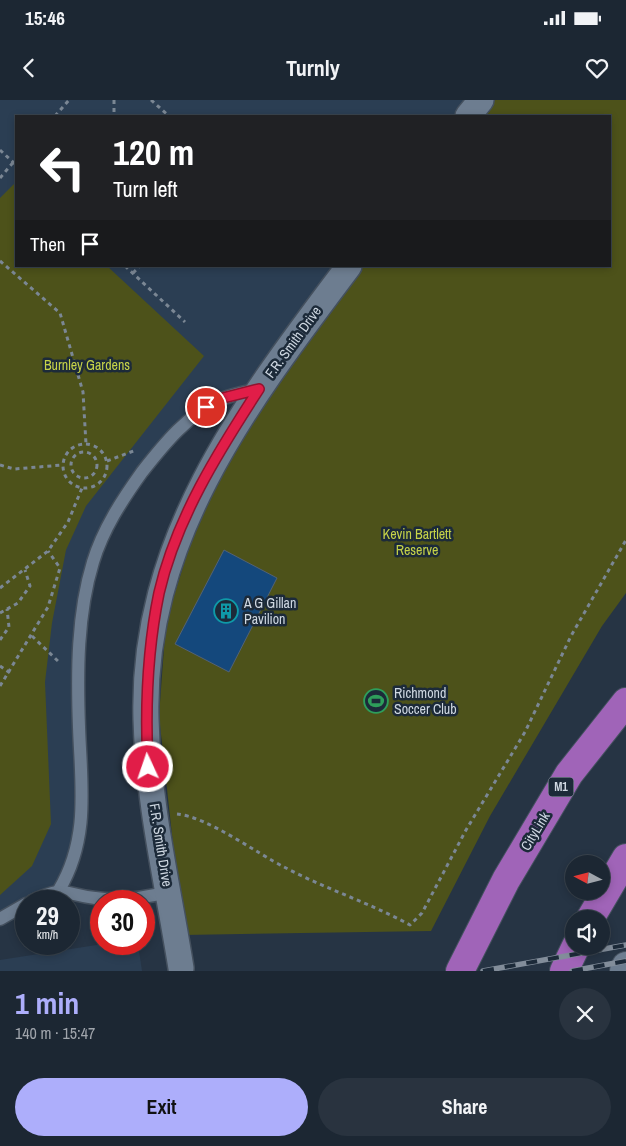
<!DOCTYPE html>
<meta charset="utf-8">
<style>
:root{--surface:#1c2733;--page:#29333f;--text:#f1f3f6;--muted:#a0a5ac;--line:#3a444e;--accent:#adaefb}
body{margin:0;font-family:"Archivo Narrow",sans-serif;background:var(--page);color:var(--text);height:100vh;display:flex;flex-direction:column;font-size:19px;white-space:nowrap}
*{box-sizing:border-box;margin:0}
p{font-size:16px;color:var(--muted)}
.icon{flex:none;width:28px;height:28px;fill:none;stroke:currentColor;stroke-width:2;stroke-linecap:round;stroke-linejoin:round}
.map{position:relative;height:871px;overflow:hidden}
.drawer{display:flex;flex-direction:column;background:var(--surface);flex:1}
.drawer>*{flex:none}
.guide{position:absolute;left:15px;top:15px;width:596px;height:152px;border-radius:0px;box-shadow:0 2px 8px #0003,0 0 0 1px var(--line);background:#202124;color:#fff;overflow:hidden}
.needle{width:32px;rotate:277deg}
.fabs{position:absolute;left:565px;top:755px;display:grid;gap:10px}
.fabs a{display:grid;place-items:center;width:45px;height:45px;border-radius:50%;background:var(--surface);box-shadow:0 2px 8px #0003,0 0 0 1px var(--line);font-size:25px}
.speed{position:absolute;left:15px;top:790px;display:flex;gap:10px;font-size:25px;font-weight:700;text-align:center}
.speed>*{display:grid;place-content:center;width:65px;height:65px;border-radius:50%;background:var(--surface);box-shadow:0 2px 8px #0003,0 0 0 1px var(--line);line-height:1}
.speed small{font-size:12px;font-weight:400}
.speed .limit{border:8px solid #d22;background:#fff;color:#111}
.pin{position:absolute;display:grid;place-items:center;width:42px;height:42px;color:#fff;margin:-21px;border:2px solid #fff;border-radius:50%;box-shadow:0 1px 5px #0007}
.me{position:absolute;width:55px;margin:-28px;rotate:357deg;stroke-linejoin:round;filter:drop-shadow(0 0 4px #0008)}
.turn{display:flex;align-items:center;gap:18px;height:105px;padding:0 15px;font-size:22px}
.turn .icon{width:65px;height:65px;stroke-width:2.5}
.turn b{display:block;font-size:35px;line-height:42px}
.then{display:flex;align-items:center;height:48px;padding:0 15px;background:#0003;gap:10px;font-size:19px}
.round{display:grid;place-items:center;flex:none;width:52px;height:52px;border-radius:26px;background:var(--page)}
.head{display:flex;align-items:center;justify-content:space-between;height:85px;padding:0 15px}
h1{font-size:30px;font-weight:700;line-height:38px;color:var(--accent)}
.primary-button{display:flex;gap:10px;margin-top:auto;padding:10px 15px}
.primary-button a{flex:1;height:58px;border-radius:30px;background:var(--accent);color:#111;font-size:20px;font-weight:700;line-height:58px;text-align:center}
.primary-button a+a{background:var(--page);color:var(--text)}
.status{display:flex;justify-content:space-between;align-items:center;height:35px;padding:0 25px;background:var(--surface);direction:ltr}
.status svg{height:14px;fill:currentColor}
header{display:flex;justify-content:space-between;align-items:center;height:65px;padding:0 15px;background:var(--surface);font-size:22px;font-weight:700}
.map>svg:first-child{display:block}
.built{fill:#2b3e53}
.green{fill:#4d521a}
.building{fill:#14487c;stroke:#536274}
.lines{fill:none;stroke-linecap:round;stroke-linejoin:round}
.service-casing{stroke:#44505e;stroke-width:15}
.minor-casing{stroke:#44505e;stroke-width:28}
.tertiary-casing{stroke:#44505e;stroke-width:30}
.motorway-casing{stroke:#44505e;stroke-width:30}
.path{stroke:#7b8794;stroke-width:3;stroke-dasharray:4 4;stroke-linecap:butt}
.service{stroke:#6d7d90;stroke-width:12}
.minor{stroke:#6d7d90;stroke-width:25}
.tertiary{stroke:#6d7d90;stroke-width:28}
.motorway{stroke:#a064b8;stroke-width:28}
.rail-casing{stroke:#828d9a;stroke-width:5.5}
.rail{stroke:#1c2a39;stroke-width:4;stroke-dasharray:11;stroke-linecap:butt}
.route-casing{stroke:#92132f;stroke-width:12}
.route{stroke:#e11d48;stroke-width:9}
.labels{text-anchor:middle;stroke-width:5;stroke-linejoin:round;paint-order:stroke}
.shield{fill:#1c2a39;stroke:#99a4af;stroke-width:1}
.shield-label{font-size:12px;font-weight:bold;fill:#cfd8e2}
.street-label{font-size:14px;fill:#cfd8e2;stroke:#1c2a39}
.park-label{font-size:14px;fill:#c5d248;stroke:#1c2a39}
.poi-label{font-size:14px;fill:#cfd8e2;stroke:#1c2a39;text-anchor:start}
</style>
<div class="status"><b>15:46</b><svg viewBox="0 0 49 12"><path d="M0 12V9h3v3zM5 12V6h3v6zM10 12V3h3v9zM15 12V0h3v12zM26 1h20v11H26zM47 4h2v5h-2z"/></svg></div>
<header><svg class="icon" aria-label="back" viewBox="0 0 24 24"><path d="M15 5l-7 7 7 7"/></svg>Turnly<svg class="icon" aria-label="heart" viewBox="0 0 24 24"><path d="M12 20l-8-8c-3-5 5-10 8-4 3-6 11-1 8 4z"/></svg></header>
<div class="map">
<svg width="626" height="871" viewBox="0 0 626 871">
<rect width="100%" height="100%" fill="#263444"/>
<!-- built -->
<g class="built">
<path d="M 0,0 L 481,0 L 468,16 L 16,16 L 16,166 L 349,166 L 259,289 L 206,307 L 121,401 L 85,496 L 82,701 L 59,790 L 0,817 Z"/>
<path d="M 103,844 L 138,844 L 142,871 L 0,871 L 0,860 Z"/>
</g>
<!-- green -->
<g class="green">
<path d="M 495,0 L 626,0 L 626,493 L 602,526 L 490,716 L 431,831 L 183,835 L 159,616 L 166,521 L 190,445 L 218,381 L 246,334 L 300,249 L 363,166 L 610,166 L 610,16 L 481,16 Z"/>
<path d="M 16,82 L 16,166 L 107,166 L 204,256 L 86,406 L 66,450 L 52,523 L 45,582 L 51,724 L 32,766 L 0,795 L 0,98 Z"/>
</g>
<!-- building -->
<path class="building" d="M 224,450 L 277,478 L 229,572 L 175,544 Z"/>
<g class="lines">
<!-- service casing -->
<g class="service-casing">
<g id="service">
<path d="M 59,790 C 90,738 81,685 79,627 C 77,573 77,514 93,462 C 103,429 122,400 142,372 C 164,344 188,314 222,299 C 233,294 247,292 259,289"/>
<path d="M 32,801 C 66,785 62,794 95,798 C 120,802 144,798 168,792"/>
<path d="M 0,819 L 26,804"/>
</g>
</g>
<!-- minor casing -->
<g class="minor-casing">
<g id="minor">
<path d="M 468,16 L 481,0"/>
<path d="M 181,868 C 168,786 148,703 146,619 C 141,439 246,303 349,166"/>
</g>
</g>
<!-- tertiary casing -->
<g class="tertiary-casing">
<path id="tertiary" d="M 624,871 L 626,866"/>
</g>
<!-- motorway casing -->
<g class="motorway-casing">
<g id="motorway">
<path d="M 590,819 L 626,758"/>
<path d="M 460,871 L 506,780 L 569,674 L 626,602"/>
<path d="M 564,871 L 576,846"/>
</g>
</g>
<!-- path -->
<g class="path">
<path d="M 114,0 L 114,16"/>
<path d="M 151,0 L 169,16"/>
<path d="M 55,16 L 69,0"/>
<path d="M 0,50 L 16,65"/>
<path d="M 0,78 L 16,59"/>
<path d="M 0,161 L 60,213 L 83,292 L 86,344"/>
<path d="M 125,166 L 185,222"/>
<path d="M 133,173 L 140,166"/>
<circle cx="85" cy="366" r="22"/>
<circle cx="84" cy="365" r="13"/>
<path d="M 107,361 L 136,350"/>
<path d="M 0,365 L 14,369 L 62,365"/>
<path d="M 0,488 L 48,451 L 68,422 L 82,388"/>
<path d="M 0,513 L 18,503 L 30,486 L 25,470"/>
<path d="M 32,536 L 60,563"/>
<path d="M 0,540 L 9,527 L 7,509"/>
<path d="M 0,566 L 10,573"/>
<path d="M 0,586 L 48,507 L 60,468 L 48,451"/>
<path d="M 177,714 C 208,717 256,753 286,768 C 326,789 370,803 410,825 L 422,813 L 466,730 L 525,632 L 571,536 L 626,440"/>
</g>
<!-- service -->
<use href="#service" class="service"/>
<!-- minor -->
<use href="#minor" class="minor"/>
<!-- tertiary -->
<use href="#tertiary" class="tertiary"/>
<!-- motorway -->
<use href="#motorway" class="motorway"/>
<!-- rail casing -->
<g class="rail-casing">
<g id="rail">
<path d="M 483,871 L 626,845"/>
<path d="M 572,871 L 626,861"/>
</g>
</g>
<!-- rail -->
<use href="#rail" class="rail"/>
</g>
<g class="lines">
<!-- route casing -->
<g class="route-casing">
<path id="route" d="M 148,667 C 145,608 147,551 159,493 C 176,419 218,352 259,289 L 223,298 L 206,307"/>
</g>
<!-- route -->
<use href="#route" class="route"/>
</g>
<!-- icons -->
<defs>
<g id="building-ring" transform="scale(1.25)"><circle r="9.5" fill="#1c2a39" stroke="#0f9aa8" stroke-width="1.5"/><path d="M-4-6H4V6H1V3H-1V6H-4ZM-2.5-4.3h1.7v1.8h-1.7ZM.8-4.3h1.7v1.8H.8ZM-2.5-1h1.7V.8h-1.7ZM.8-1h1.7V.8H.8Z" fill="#0f9aa8"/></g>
<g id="stadium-ring" transform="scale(1.25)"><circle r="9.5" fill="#1c2a39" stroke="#2e9e5b" stroke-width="1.5"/><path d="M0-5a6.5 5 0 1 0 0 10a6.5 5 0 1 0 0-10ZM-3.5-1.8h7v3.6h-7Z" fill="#2e9e5b"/></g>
</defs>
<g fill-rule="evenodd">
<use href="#building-ring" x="226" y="511"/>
<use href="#stadium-ring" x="376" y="601"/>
</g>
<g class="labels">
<!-- shield labels -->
<rect class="shield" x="548.5" y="677.5" width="25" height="19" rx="4"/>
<g class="shield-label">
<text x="561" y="691">M1</text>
</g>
<!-- street labels -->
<g class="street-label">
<text transform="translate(293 242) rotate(-54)" y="5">F.R. Smith Drive</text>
<text transform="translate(535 731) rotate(-59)" y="5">CityLink</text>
<text transform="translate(161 745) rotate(81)" y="5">F.R. Smith Drive</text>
</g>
<!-- park labels -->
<g class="park-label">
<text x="87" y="270">Burnley Gardens</text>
<text x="417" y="439">Kevin Bartlett<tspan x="417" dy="16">Reserve</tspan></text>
</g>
<!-- poi labels -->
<g class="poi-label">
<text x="244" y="508">A G Gillan<tspan x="244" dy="16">Pavilion</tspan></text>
<text x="394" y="598">Richmond<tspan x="394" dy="16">Soccer Club</tspan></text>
</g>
</g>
</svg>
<div class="fabs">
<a><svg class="needle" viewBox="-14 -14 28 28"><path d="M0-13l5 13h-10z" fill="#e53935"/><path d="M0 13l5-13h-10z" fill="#a0a5ac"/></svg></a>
<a><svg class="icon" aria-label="sound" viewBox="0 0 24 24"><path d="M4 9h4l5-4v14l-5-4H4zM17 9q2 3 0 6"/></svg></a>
</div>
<div class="speed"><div>29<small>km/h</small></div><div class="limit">30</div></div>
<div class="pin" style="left:206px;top:307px;background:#d93025"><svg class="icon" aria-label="arrive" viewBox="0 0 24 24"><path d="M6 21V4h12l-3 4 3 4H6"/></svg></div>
<svg class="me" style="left:148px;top:667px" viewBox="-20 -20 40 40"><circle r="17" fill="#e11d48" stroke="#fff" stroke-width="3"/><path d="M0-11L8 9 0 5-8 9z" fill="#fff"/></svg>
<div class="guide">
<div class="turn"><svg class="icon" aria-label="left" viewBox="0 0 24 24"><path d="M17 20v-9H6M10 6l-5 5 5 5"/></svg><div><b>120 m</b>Turn left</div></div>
<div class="then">Then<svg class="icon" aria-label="arrive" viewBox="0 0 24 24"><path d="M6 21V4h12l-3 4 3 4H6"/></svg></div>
</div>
</div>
<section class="drawer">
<div class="head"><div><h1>1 min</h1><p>140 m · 15:47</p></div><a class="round"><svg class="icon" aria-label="close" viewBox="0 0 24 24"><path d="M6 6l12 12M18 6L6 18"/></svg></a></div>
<div class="primary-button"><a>Exit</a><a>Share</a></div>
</section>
